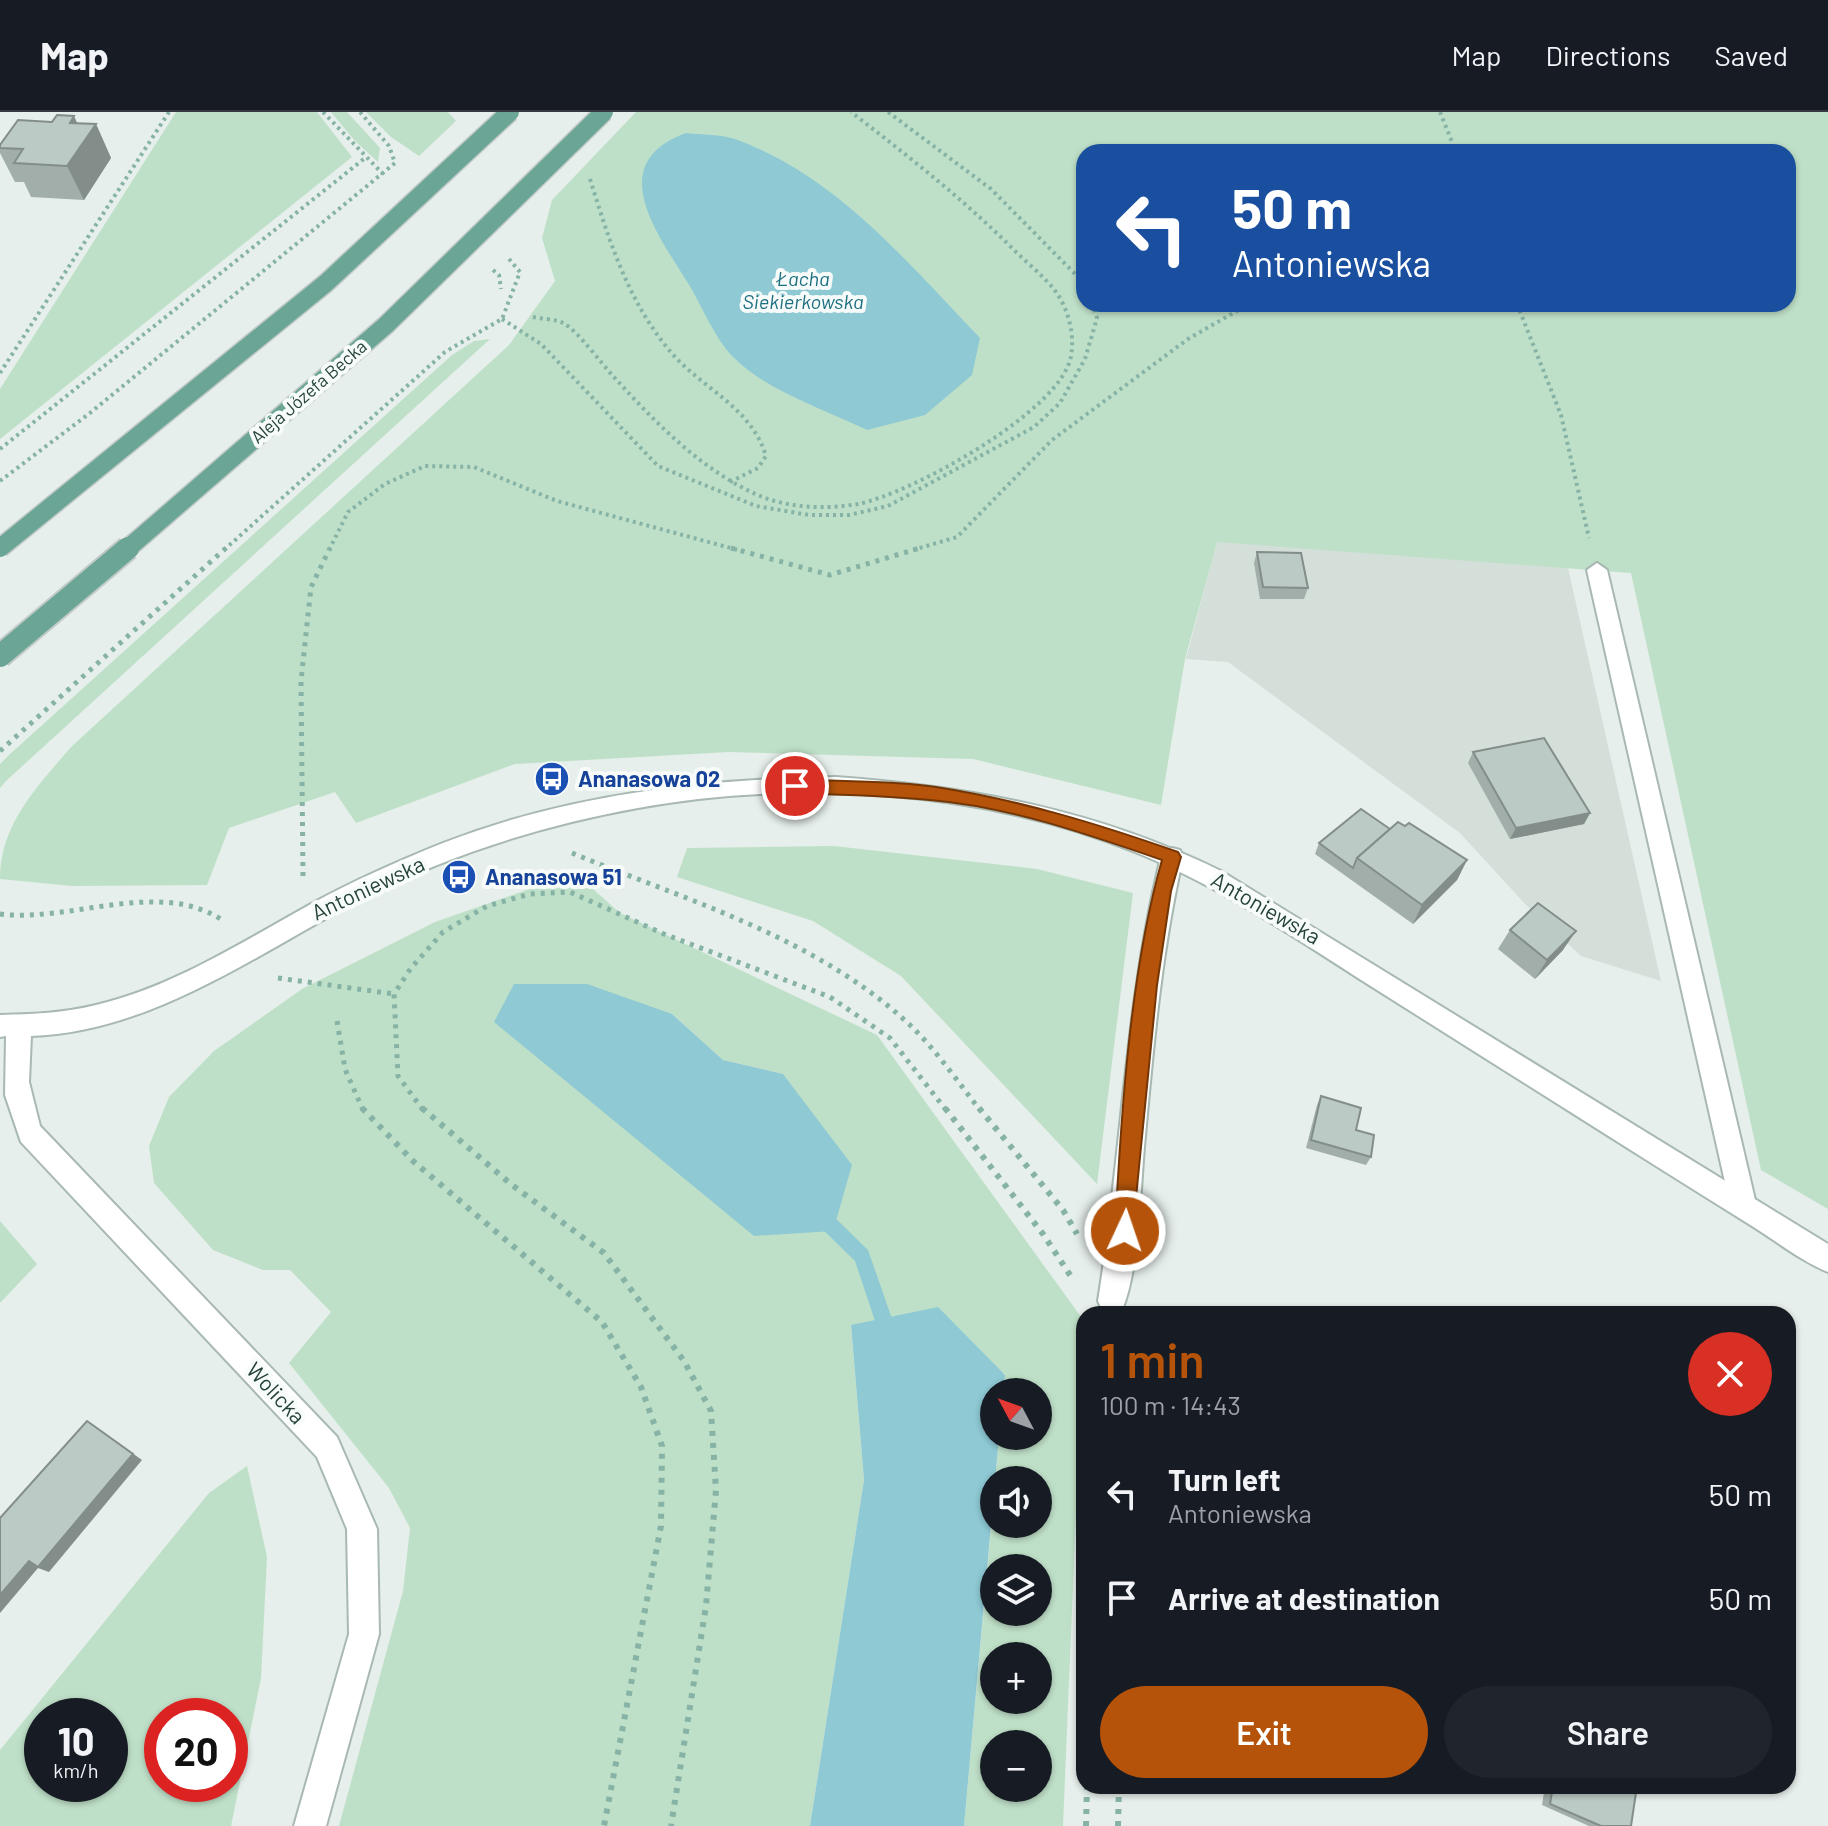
<!DOCTYPE html>
<meta charset="utf-8">
<style>
:root{--surface:#171b24;--page:#20242c;--text:#f1f3f6;--muted:#9ea1a6;--line:#363941;--accent:#b45309}
body{margin:0;font-family:Barlow,sans-serif;background:var(--page);color:var(--text);height:100vh;display:flex;flex-direction:column;font-size:30px;white-space:nowrap}
*{box-sizing:border-box;margin:0}
p{font-size:26px;color:var(--muted)}
.icon{flex:none;width:44px;height:44px;fill:none;stroke:currentColor;stroke-width:2;stroke-linecap:round;stroke-linejoin:round}
.map{position:relative;flex:1;overflow:hidden}
.details{position:absolute;left:1076px;top:1194px;width:720px;height:488px;display:flex;flex-direction:column;background:var(--surface);border-radius:24px;box-shadow:0 2px 6px #0004}
.details>*{flex:none}
.guide{position:absolute;left:1076px;top:32px;width:720px;height:168px;border-radius:24px;box-shadow:0 2px 6px #0004;background:#1a4fa0;color:#fff;overflow:hidden}
.needle{width:52px;rotate:311deg}
.fabs{position:absolute;left:980px;top:1266px;display:grid;gap:16px}
.fabs a{display:grid;place-items:center;width:72px;height:72px;border-radius:50%;background:var(--surface);box-shadow:0 2px 6px #0004;font-size:40px}
.speed{position:absolute;left:24px;top:1586px;display:flex;gap:16px;font-size:40px;font-weight:700;text-align:center}
.speed>*{display:grid;place-content:center;width:104px;height:104px;border-radius:50%;background:var(--surface);box-shadow:0 2px 6px #0004;line-height:1}
.speed small{font-size:20px;font-weight:400}
.speed .limit{border:12px solid #d22;background:#fff;color:#111}
.pin{position:absolute;display:grid;place-items:center;width:68px;height:68px;color:#fff;margin:-34px;border:4px solid #fff;border-radius:50%;box-shadow:0 2px 8px #0007}
.me{position:absolute;width:88px;margin:-44px;rotate:3deg;stroke-linejoin:round;filter:drop-shadow(0 0 6px #0008)}
.turn{display:flex;align-items:center;gap:28px;height:168px;padding:0 24px;font-size:36px}
.turn .icon{width:104px;height:104px;stroke-width:2.5}
.turn b{display:block;font-size:56px;line-height:68px}
.round{display:grid;place-items:center;flex:none;width:84px;height:84px;border-radius:42px;background:var(--page)}
.summary{display:flex;align-items:center;justify-content:space-between;height:136px;padding:0 24px}
h1{font-size:48px;font-weight:600;line-height:60px;color:var(--accent)}
.button{display:flex;gap:16px;margin-top:auto;padding:16px 24px}
.button a{flex:1;height:92px;border-radius:48px;background:var(--accent);color:#fff;font-size:32px;font-weight:600;line-height:92px;text-align:center}
.button a+a{background:var(--page);color:var(--text)}
ul{padding:0;list-style:none}
li{display:flex;align-items:center;gap:24px;height:104px;padding:0 24px}
li div{flex:1}
li b{display:block;font-size:30px}
li em{font-style:normal}
header{display:flex;align-items:center;gap:48px;box-sizing:border-box;height:112px;padding:0 40px;background:var(--surface);border-bottom:2px solid var(--line)}
header strong{font-size:38px}
nav{display:flex;gap:44px;margin-inline-start:auto;font-size:28px}
.map>svg:first-child{display:block}
.built{fill:#d4dfda}
.green{fill:#bfe0c8;fill-rule:evenodd}
.water{fill:#8ec9d4}
.pier{fill:#e6efeb}
.lines{fill:none;stroke-linecap:round;stroke-linejoin:round}
.stream{fill:#8ec9d4;fill-rule:evenodd}
.lane-casing{stroke:#a8b8b2;stroke-width:4}
.street-casing{stroke:#a8b8b2;stroke-width:4}
.path-far2{stroke:#86b3a5;stroke-width:4;stroke-dasharray:3 4;stroke-linecap:butt}
.path-far1{stroke:#86b3a5;stroke-width:5;stroke-dasharray:4 6;stroke-linecap:butt}
.path{stroke:#86b3a5;stroke-width:6;stroke-dasharray:5 7;stroke-linecap:butt}
.lane{fill:#fff;fill-rule:evenodd}
.street{fill:#fff;fill-rule:evenodd}
.primary-bridge-far1-casing{stroke:#c2cac8;stroke-width:21;stroke-linecap:butt}
.primary-bridge-casing{stroke:#c2cac8;stroke-width:26;stroke-linecap:butt}
.primary-bridge-far1{stroke:#6aa596;stroke-width:18}
.primary-bridge{stroke:#6aa596;stroke-width:22}
.wall{fill:#a1aea9}
.shaded-wall{fill:#838d89}
.building{fill:#bbcac4;stroke:#838d89;stroke-width:2}
.route{fill:#b45309;stroke:#753606;stroke-width:2}
.labels{text-anchor:middle;stroke-width:8;stroke-linejoin:round;paint-order:stroke}
.far-street-label{font-size:18px;fill:#24423a;stroke:#f7fbf9}
.far-water-label{font-size:20px;font-style:italic;fill:#1c6f80;stroke:#f7fbf9}
.transit-label{font-size:22px;font-weight:bold;fill:#164399;stroke:#f7fbf9;text-anchor:start}
.street-label{font-size:22px;fill:#24423a;stroke:#f7fbf9}
</style>
<header>
<strong>Map</strong>
<nav><a>Map</a><a>Directions</a><a>Saved</a></nav>
</header>
<div class="map">
<svg width="1828" height="1714" viewBox="0 0 1828 1714">
<rect width="100%" height="100%" fill="#e6efeb"/>
<!-- built -->
<path class="built" d="M 1217,429 L 1568,456 L 1661,869 L 1581,844 L 1527,794 L 1460,721 L 1228,550 L 1186,547 Z"/>
<!-- green -->
<g class="green">
<path d="M 176,0 L 317,0 L 352,45 L 0,327 L 0,277 Z"/>
<path d="M 331,0 L 347,0 L 380,36 L 378,50 L 355,29 Z"/>
<path d="M 366,0 L 448,0 L 456,9 L 419,44 L 391,25 Z"/>
<path d="M 636,0 L 1828,0 L 1828,1097 L 1761,1058 L 1631,461 L 1217,430 L 1185,547 L 1161,693 L 973,647 L 729,640 L 515,652 L 356,711 L 335,680 L 229,716 L 207,773 L 72,774 L 0,767 C 0,712 37,675 71,635 L 509,233 L 555,169 L 542,126 L 552,88 ZM 1084,40 L 1788,40 L 1788,192 L 1084,192 Z"/>
<path d="M 490,227 L 6,669 L 0,676 L 0,652 L 9,643 L 452,243 L 474,229 Z"/>
<path d="M 834,734 L 1037,757 L 1133,781 L 1097,1072 L 901,864 L 813,809 L 677,765 L 687,736 Z"/>
<path d="M 575,761 L 620,801 L 877,923 L 1084,1209 L 1063,1714 L 964,1714 L 994,1382 L 994,1412 L 1038,1412 L 1038,1368 L 995,1368 L 999,1324 L 1038,1324 L 1038,1280 L 1003,1280 L 1005,1262 L 851,1214 L 864,1368 L 810,1714 L 339,1714 L 403,1479 L 410,1416 L 389,1376 L 289,1251 L 331,1200 L 290,1158 L 263,1158 L 213,1138 L 154,1071 L 149,1034 L 169,985 L 214,939 L 302,877 L 435,810 ZM 672,902 L 723,948 L 784,962 L 494,910 ZM 994,1456 L 1038,1456 L 1038,1500 L 994,1500 ZM 994,1544 L 1038,1544 L 1038,1588 L 994,1588 ZM 994,1632 L 1038,1632 L 1038,1676 L 994,1676 Z"/>
<path d="M 0,1109 L 37,1152 L 0,1191 Z"/>
<path d="M 247,1354 L 267,1445 L 261,1566 L 231,1714 L 0,1714 L 0,1638 L 209,1381 ZM 42,1604 L 110,1604 L 110,1672 L 42,1672 ZM 230,1604 L 230,1672 L 162,1672 L 162,1604 Z"/>
</g>
<!-- water -->
<g class="water">
<path d="M 686,21 C 702,23 720,22 735,27 C 837,64 906,149 980,226 L 972,263 L 925,303 L 867,318 C 824,297 766,279 732,244 C 715,226 703,197 691,176 C 660,125 601,52 686,21 Z"/>
<path d="M 514,872 L 587,872 L 672,902 L 723,948 L 783,962 L 852,1053 L 833,1119 L 754,1124 L 494,910 Z"/>
<path d="M 938,1195 L 1005,1263 L 1003,1280 L 994,1280 L 994,1324 L 999,1324 L 964,1714 L 810,1714 L 864,1368 L 851,1213 Z"/>
</g>
<!-- pier -->
<g class="pier">
<path d="M 466,0 L 514,0 L 525,24 L 492,57 L 453,12 Z"/>
<path d="M 527,29 L 551,85 L 549,90 L 512,79 L 495,61 Z"/>
</g>
<g class="lines">
<!-- stream -->
<path class="stream" d="M 819,1094 L 825,1096 L 868,1138 L 898,1224 L 896,1230 L 889,1233 L 882,1230 L 855,1149 L 813,1108 L 810,1102 L 813,1096 Z"/>
<!-- lane casing -->
<g class="lane-casing">
<g id="lane">
<path d="M 1597,451 L 1607,458 L 1756,1092 L 1752,1101 L 1743,1104 L 1734,1101 L 1730,1092 L 1587,458 Z"/>
<path d="M 1172,736 L 1180,738 L 1183,745 C 1161,841 1153,937 1144,1035 C 1140,1081 1139,1158 1122,1198 L 1112,1202 L 1102,1198 L 1098,1189 C 1122,1041 1125,891 1161,745 L 1164,738 Z"/>
</g>
</g>
<!-- street casing -->
<g class="street-casing">
<path id="street" d="M 836,665 C 973,675 1097,698 1221,759 L 1828,1132 L 1828,1160 C 1801,1149 1776,1129 1752,1114 C 1707,1086 1662,1058 1618,1030 C 1531,975 1445,921 1358,866 C 1286,820 1215,772 1135,740 C 982,678 799,667 638,696 C 544,713 451,742 366,785 C 260,839 154,920 31,924 L 29,970 L 40,1014 L 337,1325 L 377,1417 L 379,1522 L 326,1714 L 294,1714 L 349,1522 L 347,1417 L 317,1345 L 21,1030 L 5,983 L 6,924 L 0,925 L 0,903 C 33,902 64,901 96,893 C 173,875 242,830 311,792 C 353,769 398,749 443,731 C 569,682 702,667 836,665 Z"/>
</g>
<!-- path-far2 -->
<g class="path-far2">
<path d="M 323,0 L 383,62"/>
<path d="M 888,0 L 991,77 L 1084,171"/>
<path d="M 1440,0 L 1456,40"/>
<path d="M 590,67 C 609,128 627,187 669,238 C 700,276 751,294 766,344 L 758,356 L 730,370"/>
<path d="M 493,158 L 499,163 L 501,177"/>
<path d="M 1517,192 L 1561,303 L 1589,426"/>
<path d="M 533,205 C 542,207 555,207 563,211 C 577,218 601,251 613,264 C 653,308 696,353 751,380 C 784,396 822,398 858,392 C 910,382 1062,299 1071,244 C 1075,222 1068,197 1056,180 C 1044,164 1027,151 1013,137 C 962,86 908,44 851,0"/>
<path d="M 502,207 L 541,232 L 658,354 L 756,394 L 809,403 L 849,403 L 888,394 L 1034,315 L 1060,291 L 1085,247 L 1097,206 L 1092,192"/>
<path d="M 0,261 L 169,0"/>
<path d="M 0,337 L 365,46"/>
<path d="M 0,369 L 90,301 L 395,51 L 389,34 L 360,0"/>
<path d="M 224,438 L 445,240 L 502,207 L 520,160 L 509,147"/>
<path d="M 329,438 L 348,400 L 385,372 L 425,354 L 474,355 L 557,389 L 738,438"/>
<path d="M 913,438 L 957,425 L 1052,328 L 1188,227 L 1249,192"/>
</g>
<!-- path-far1 -->
<g class="path-far1">
<path d="M 731,436 L 830,463 L 920,436"/>
<path d="M 0,639 L 226,436"/>
<path d="M 572,741 C 688,789 818,826 911,914 C 936,938 958,970 980,998"/>
<path d="M 303,764 L 301,569 L 311,475 L 330,436"/>
<path d="M 0,802 C 71,811 162,765 225,810"/>
<path d="M 278,866 L 394,882"/>
<path d="M 337,909 L 345,957 L 363,998"/>
<path d="M 423,998 L 398,964 L 394,882 L 411,856 L 443,820 L 487,794 L 530,782 L 570,780 L 664,822 L 830,885 L 890,926 L 946,998"/>
</g>
<!-- path -->
<g class="path">
<path d="M 362,996 L 413,1049 L 602,1210 L 641,1275 L 662,1334 L 661,1414 L 604,1714"/>
<path d="M 422,996 L 512,1073 L 604,1141 L 684,1249 L 711,1299 L 716,1378 L 706,1494 L 671,1714"/>
<path d="M 945,996 L 1043,1122 L 1072,1166"/>
<path d="M 979,996 L 1063,1098 L 1077,1122"/>
<path d="M 1086,1714 L 1087,1674"/>
<path d="M 1118,1714 L 1119,1674"/>
</g>
<!-- lane -->
<use href="#lane" class="lane"/>
<!-- street -->
<use href="#street" class="street"/>
<!-- primary-bridge-far1 casing -->
<g class="primary-bridge-far1-casing">
<g id="primary-bridge-far1">
<path d="M 0,436 L 326,171 L 510,0"/>
<path d="M 126,438 L 386,213 L 604,0"/>
</g>
</g>
<!-- primary-bridge casing -->
<g class="primary-bridge-casing">
<path id="primary-bridge" d="M 0,544 L 128,436"/>
</g>
<!-- primary-bridge-far1 -->
<use href="#primary-bridge-far1" class="primary-bridge-far1"/>
<!-- primary-bridge -->
<use href="#primary-bridge" class="primary-bridge"/>
</g>
<!-- wall -->
<g class="wall">
<path d="M 77,11 L 96,12 L 111,46 L 84,88 L 31,85 L 24,70 L 15,70 L 0,41 L 0,33 Z"/>
<path d="M 1257,440 L 1308,476 L 1304,487 L 1260,487 L 1254,451 Z"/>
<path d="M 1473,640 L 1590,701 L 1584,712 L 1510,727 L 1468,651 Z"/>
<path d="M 1390,717 L 1467,748 L 1457,768 L 1413,812 L 1315,742 L 1319,731 Z"/>
<path d="M 1510,818 L 1563,838 L 1535,867 L 1498,837 Z"/>
<path d="M 1321,984 L 1356,1018 L 1371,1045 L 1366,1053 L 1306,1036 L 1317,993 Z"/>
<path d="M 1545,1674 L 1637,1674 L 1631,1714 L 1589,1714 L 1542,1693 Z"/>
</g>
<!-- shaded-wall -->
<g class="shaded-wall">
<path d="M 74,4 L 85,28 L 96,12 L 111,46 L 84,88 L 67,54 L 70,11 Z"/>
<path d="M 1590,701 L 1584,712 L 1510,727 L 1516,716 Z"/>
<path d="M 1467,748 L 1457,768 L 1413,812 L 1422,793 Z"/>
<path d="M 1576,819 L 1563,838 L 1535,867 L 1547,848 Z"/>
<path d="M 87,1309 L 142,1348 L 49,1460 L 38,1456 L 0,1501 L 0,1483 L 29,1449 Z"/>
</g>
<!-- building -->
<g class="building">
<path d="M 57,3 L 74,4 L 70,11 L 96,12 L 67,54 L 14,51 L 23,37 L 0,36 L 0,33 L 18,8 L 52,10 Z"/>
<path d="M 1257,440 L 1301,441 L 1308,476 L 1263,475 Z"/>
<path d="M 1544,626 L 1590,701 L 1516,716 L 1473,640 Z"/>
<path d="M 1361,697 L 1390,717 L 1357,746 L 1353,756 L 1319,731 Z"/>
<path d="M 1398,710 L 1405,714 L 1409,711 L 1467,748 L 1422,793 L 1357,746 Z"/>
<path d="M 1538,791 L 1576,819 L 1547,848 L 1510,818 Z"/>
<path d="M 1321,984 L 1361,996 L 1356,1018 L 1374,1023 L 1371,1045 L 1311,1028 Z"/>
<path d="M 87,1309 L 133,1342 L 38,1455 L 29,1449 L 0,1483 L 0,1406 Z"/>
<path d="M 1553,1674 L 1637,1674 L 1631,1714 L 1601,1714 L 1550,1692 Z"/>
</g>
<!-- route -->
<path class="route" d="M 795,667 C 841,670 890,668 936,675 C 1020,688 1098,712 1178,740 L 1181,745 L 1171,779 L 1157,873 L 1132,1126 L 1125,1128 L 1118,1126 L 1115,1119 C 1121,1003 1130,860 1162,748 C 1087,722 1010,695 930,688 C 885,683 840,683 795,681 L 786,674 Z"/>
<!-- icons -->
<defs>
<g id="bus-disc" transform="scale(1.8)"><circle r="9.5" fill="#1a4fb4" stroke="#f7fbf9"/><path d="M-5-6H5V4H4V6H2V4H-2V6H-4V4H-5ZM-3.5-4V0h7V-4ZM-3.5 1.2v1.5H-2V1.2ZM2 1.2v1.5H3.5V1.2Z" fill="#fff"/></g>
</defs>
<g fill-rule="evenodd">
<use href="#bus-disc" x="552" y="667"/>
<use href="#bus-disc" x="459" y="765"/>
</g>
<g class="labels">
<!-- far-street labels -->
<g class="far-street-label">
<text transform="translate(309 280) rotate(-41)" y="6">Aleja Józefa Becka</text>
</g>
<!-- far-water labels -->
<g class="far-water-label">
<text x="803" y="174">Łacha<tspan x="803" dy="23">Siekierkowska</tspan></text>
</g>
<!-- transit labels -->
<g class="transit-label">
<text x="578" y="675">Ananasowa 02</text>
<text x="485" y="773">Ananasowa 51</text>
</g>
<!-- street labels -->
<g class="street-label">
<text transform="translate(368 776) rotate(-25)" y="8">Antoniewska</text>
<text transform="translate(1266 796) rotate(30)" y="8">Antoniewska</text>
<text transform="translate(276 1281) rotate(47)" y="8">Wolicka</text>
</g>
</g>
</svg>
<div class="fabs">
<a><svg class="needle" viewBox="-14 -14 28 28"><path d="M0-13l5 13h-10z" fill="#e53935"/><path d="M0 13l5-13h-10z" fill="#9ea1a6"/></svg></a>
<a><svg class="icon" aria-label="sound" viewBox="0 0 24 24"><path d="M4 9h4l5-4v14l-5-4H4zM17 9q2 3 0 6"/></svg></a>
<a><svg class="icon" aria-label="layers" viewBox="0 0 24 24"><path d="M12 4l9 5-9 5-9-5zM3 14l9 5 9-5"/></svg></a>
<a>+</a>
<a>−</a>
</div>
<div class="speed"><div>10<small>km/h</small></div><div class="limit">20</div></div>
<div class="pin" style="left:795px;top:674px;background:#d93025"><svg class="icon" aria-label="arrive" viewBox="0 0 24 24"><path d="M6 21V4h12l-3 4 3 4H6"/></svg></div>
<svg class="me" style="left:1125px;top:1119px" viewBox="-20 -20 40 40"><circle r="17" fill="#b45309" stroke="#fff" stroke-width="3"/><path d="M0-11L8 9 0 5-8 9z" fill="#fff"/></svg>
<div class="guide">
<div class="turn"><svg class="icon" aria-label="left" viewBox="0 0 24 24"><path d="M17 20v-9H6M10 6l-5 5 5 5"/></svg><div><b>50 m</b>Antoniewska</div></div>
</div>
<section class="details">
<div class="summary"><div><h1>1 min</h1><p>100 m · 14:43</p></div><a class="round" style="background:#d93025;color:#fff"><svg class="icon" aria-label="close" viewBox="0 0 24 24"><path d="M6 6l12 12M18 6L6 18"/></svg></a></div>
<ul>
<li><svg class="icon" aria-label="left" viewBox="0 0 24 24"><path d="M17 20v-9H6M10 6l-5 5 5 5"/></svg><div><b>Turn left</b><p>Antoniewska</p></div><em>50 m</em></li>
<li><svg class="icon" aria-label="arrive" viewBox="0 0 24 24"><path d="M6 21V4h12l-3 4 3 4H6"/></svg><div><b>Arrive at destination</b></div><em>50 m</em></li>
</ul>
<div class="button"><a>Exit</a><a>Share</a></div>
</section>
</div>
